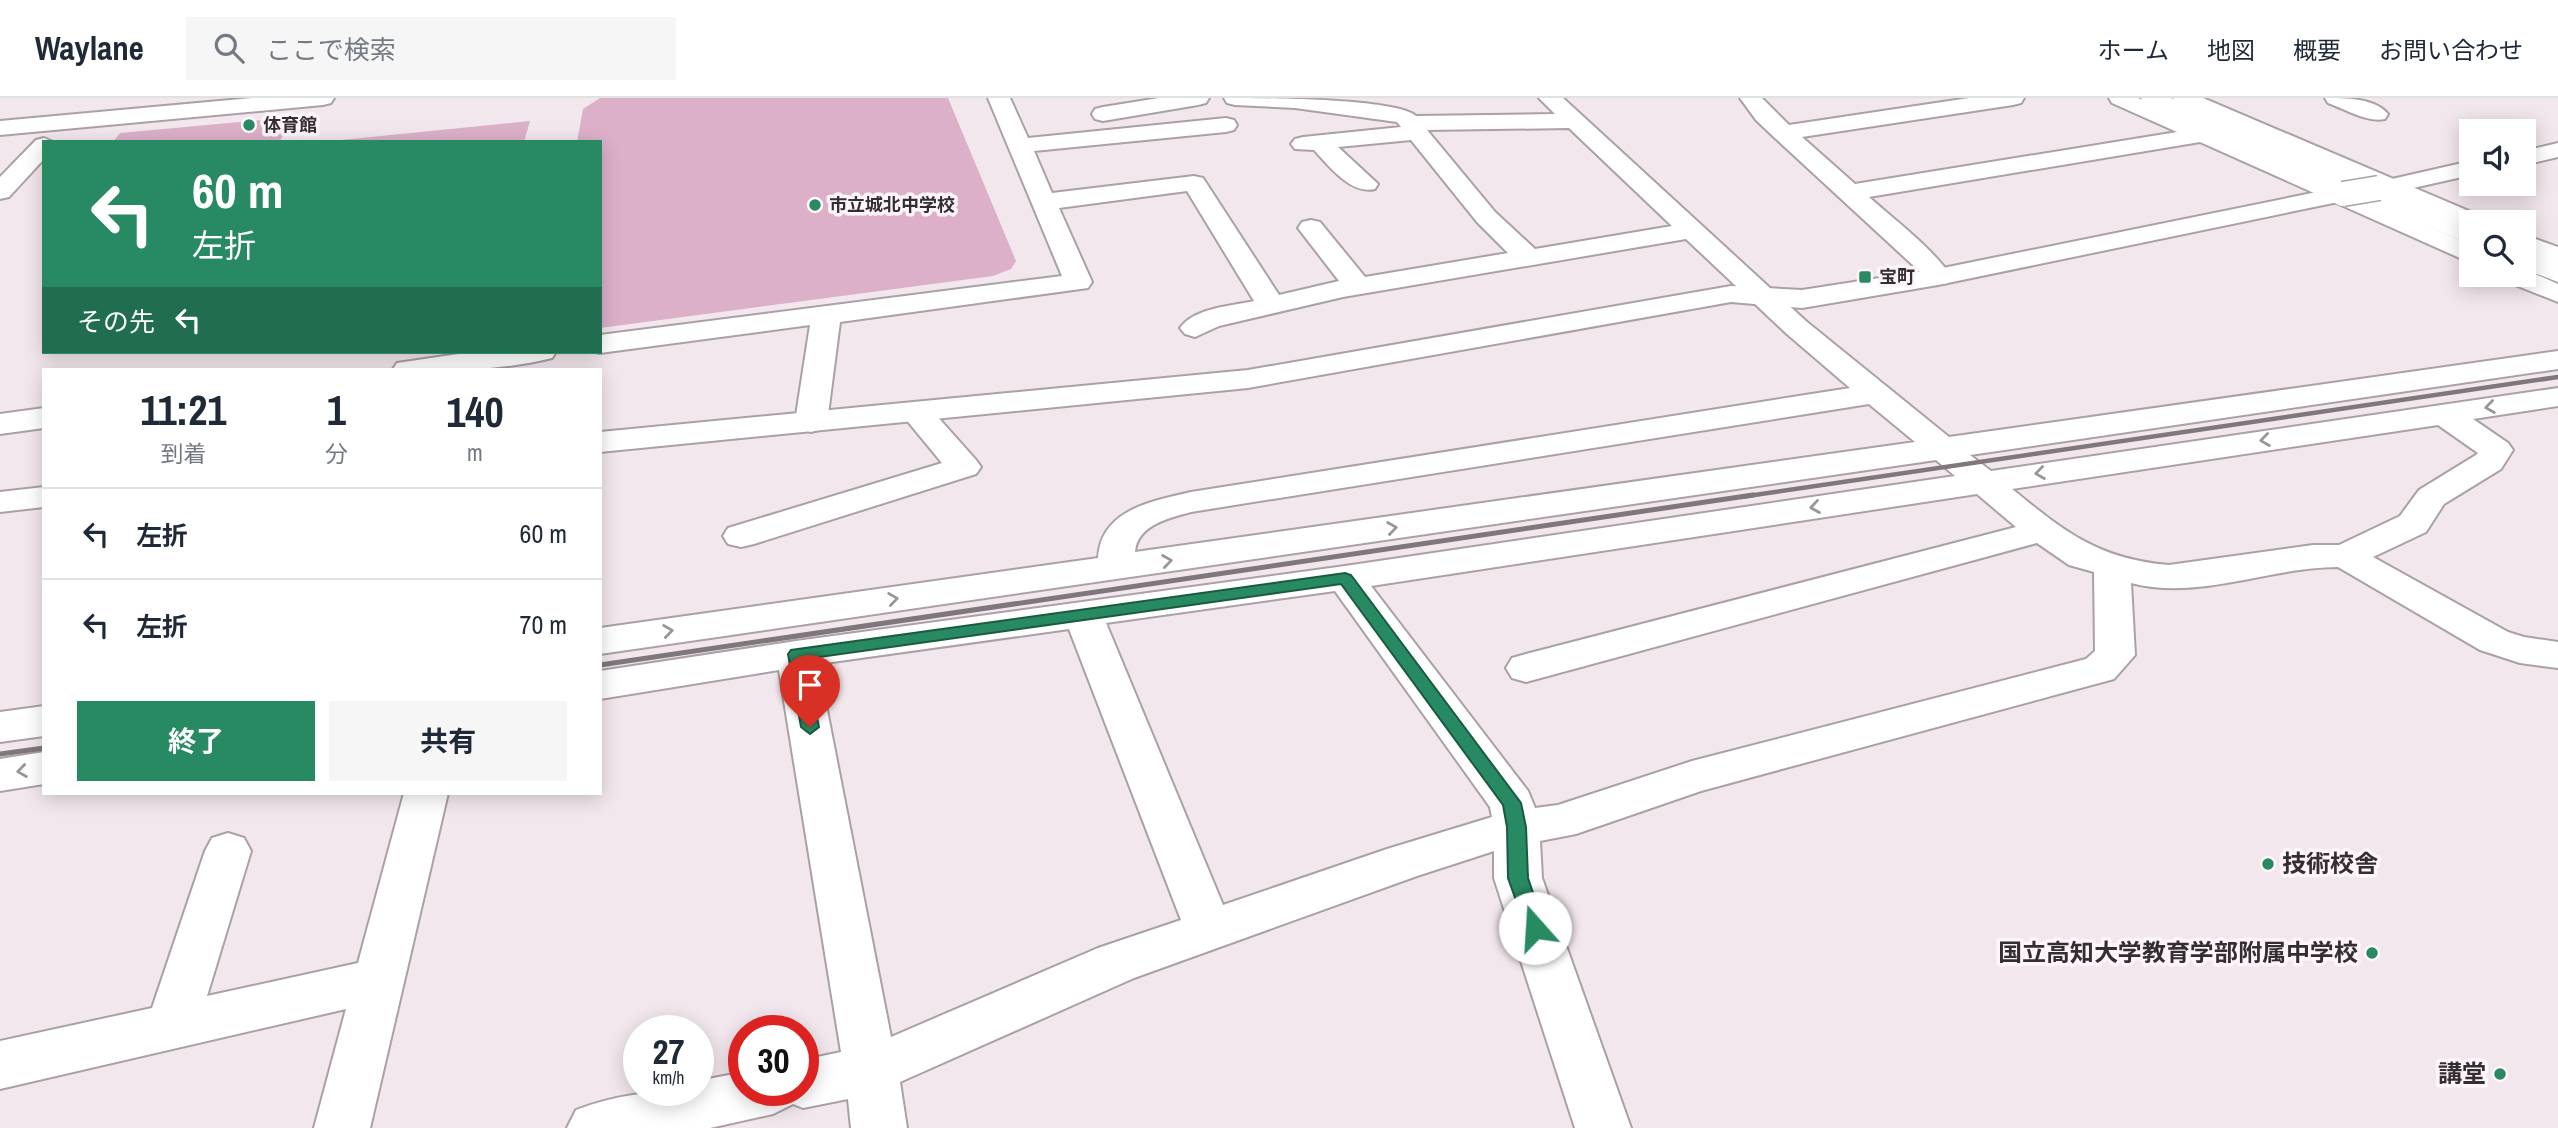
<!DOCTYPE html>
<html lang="ja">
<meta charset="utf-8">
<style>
:root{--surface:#fff;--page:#f6f6f7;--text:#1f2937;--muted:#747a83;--line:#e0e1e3;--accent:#288a63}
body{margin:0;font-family:"Archivo Narrow","Noto Sans JP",sans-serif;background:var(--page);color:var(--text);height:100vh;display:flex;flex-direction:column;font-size:26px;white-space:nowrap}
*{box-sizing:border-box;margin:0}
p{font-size:23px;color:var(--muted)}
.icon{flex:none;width:38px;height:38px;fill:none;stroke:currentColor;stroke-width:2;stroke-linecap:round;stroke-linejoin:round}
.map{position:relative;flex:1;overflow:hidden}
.side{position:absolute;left:42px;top:270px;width:560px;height:427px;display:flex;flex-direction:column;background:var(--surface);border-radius:0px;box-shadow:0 4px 18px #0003}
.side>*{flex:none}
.top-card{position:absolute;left:42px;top:42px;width:560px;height:214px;border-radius:0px;box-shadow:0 4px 18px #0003;background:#288a63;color:#fff;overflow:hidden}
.controls{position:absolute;left:2459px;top:21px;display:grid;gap:14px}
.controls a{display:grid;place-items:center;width:77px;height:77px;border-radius:0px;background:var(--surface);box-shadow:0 4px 18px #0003;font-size:35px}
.speed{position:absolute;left:623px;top:917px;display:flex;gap:14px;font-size:35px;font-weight:700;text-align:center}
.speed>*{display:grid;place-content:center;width:91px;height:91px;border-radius:50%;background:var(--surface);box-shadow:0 4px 18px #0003;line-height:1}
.speed small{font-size:18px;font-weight:400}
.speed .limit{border:10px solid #d22;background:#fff;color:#111}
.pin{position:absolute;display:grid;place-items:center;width:60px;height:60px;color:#fff;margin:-72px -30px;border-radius:50% 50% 50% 0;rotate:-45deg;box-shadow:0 0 7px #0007}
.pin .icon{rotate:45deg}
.me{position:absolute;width:77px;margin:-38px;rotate:341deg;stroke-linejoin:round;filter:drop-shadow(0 0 5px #0008)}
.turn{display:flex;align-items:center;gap:24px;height:147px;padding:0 35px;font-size:32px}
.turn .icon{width:91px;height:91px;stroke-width:2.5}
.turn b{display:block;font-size:49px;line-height:60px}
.then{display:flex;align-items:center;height:66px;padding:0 35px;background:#0003;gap:14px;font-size:26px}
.eta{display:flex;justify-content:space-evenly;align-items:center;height:119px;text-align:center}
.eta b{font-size:42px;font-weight:700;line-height:49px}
.action{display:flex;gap:14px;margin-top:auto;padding:14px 35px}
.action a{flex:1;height:80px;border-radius:0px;background:var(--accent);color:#fff;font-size:28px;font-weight:700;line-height:80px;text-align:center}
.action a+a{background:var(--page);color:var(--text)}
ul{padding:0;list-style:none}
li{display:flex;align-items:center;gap:21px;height:91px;padding:0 35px;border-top:2px solid var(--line)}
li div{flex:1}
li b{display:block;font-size:26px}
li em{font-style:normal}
header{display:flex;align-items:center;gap:42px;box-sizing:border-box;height:98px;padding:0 35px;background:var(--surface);border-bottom:2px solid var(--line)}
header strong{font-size:33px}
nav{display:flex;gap:38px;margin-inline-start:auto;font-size:24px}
.search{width:490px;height:63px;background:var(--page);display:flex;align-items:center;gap:18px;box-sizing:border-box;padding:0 24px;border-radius:0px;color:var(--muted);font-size:26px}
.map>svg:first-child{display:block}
.green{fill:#dcb0c9}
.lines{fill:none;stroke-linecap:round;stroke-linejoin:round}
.minor-casing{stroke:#aba0a6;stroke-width:4}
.tertiary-casing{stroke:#aba0a6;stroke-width:4}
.minor{fill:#fff;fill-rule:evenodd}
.tertiary{fill:#fff;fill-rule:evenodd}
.rail-far1{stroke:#7f777c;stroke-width:4.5}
.rail{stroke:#7f777c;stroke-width:5}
.tertiary-bridge-casing{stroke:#aba0a6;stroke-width:27;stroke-linecap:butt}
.tertiary-bridge{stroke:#fff;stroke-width:24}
.oneway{stroke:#999698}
.route{fill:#288a63;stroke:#1a5a40;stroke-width:2}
.poi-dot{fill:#288a63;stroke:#fef5fa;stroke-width:2.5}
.labels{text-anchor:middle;stroke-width:7;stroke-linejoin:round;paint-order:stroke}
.far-poi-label{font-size:18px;font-weight:bold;fill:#332e31;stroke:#fef5fa;text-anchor:start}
.near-poi-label{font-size:24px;font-weight:bold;fill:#332e31;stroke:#fef5fa;text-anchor:end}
</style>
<header>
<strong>Waylane</strong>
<div class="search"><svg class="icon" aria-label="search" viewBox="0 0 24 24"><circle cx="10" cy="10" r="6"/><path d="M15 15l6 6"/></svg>ここで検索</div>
<nav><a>ホーム</a><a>地図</a><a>概要</a><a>お問い合わせ</a></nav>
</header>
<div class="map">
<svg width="2558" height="1030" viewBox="0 0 2558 1030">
<rect width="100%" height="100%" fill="#f2e7ed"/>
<!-- green -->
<g class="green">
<path d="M 600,0 L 948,0 L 1016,163 L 1011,171 L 993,178 L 600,230 L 600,44 L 577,44 L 583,11 Z"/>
<path d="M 295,19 L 279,44 L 113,44 L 120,35 Z"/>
<path d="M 530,23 L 524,44 L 321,44 Z"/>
</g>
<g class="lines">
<!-- minor casing -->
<g class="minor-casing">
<g id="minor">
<path d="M 252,0 L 334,0 L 331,5 L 323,7 L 0,37 L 0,23 Z"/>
<path d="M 988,0 L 1010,0 L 1028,40 L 1226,20 L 1234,22 L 1237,27 L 1234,32 L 1226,34 L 1034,53 L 1052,95 L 1194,78 L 1203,80 L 1279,197 L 1339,183 L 1298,130 L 1302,124 L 1311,122 L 1320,124 L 1365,179 L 1508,155 L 1477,124 L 1411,42 L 1338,49 L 1378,86 L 1375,91 C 1351,97 1329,68 1314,52 L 1295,51 L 1291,46 L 1295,41 L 1303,39 L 1401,29 L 1397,24 L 1295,10 L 1235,7 L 1227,5 L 1224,0 C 1258,0 1396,0 1416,18 L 1555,16 L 1539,0 L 1563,0 L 1807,224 L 1949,339 L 2558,253 L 2558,271 L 1970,357 L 1991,373 L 2558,290 L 2558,308 L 2473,321 L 2508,345 L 2513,352 L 2501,371 L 2444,406 L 2426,434 L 2373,459 L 2508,534 L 2524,539 L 2558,544 L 2558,570 L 2520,565 L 2480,552 L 2338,469 C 2270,469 2199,503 2131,485 L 2135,557 L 2114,581 L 1701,693 L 1576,736 L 1540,743 L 1542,780 L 1631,1030 L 1575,1030 L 1494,780 L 1494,753 L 1417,778 L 1134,880 L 900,984 L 907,1030 L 851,1030 L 848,1001 L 803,1010 L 793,1006 L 773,1016 L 710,1030 L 567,1030 L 576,1012 C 615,997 656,992 698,992 L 698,983 L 744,974 L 744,992 L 803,992 L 803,962 L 841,954 L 779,572 L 600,601 L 600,573 L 796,543 L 1345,468 L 1955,378 L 1936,362 L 600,556 L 600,530 L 1098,460 C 1101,411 1153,403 1191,394 L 1850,290 L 1787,236 L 1686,141 L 1343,199 L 1219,228 L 1195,239 L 1185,236 L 1180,230 C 1194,210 1231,208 1254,203 L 1187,93 L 1059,110 L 1092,184 L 1088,190 L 840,224 L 827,324 L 822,331 L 811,334 L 800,331 L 795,324 L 810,227 L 600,255 L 595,254 L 600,254 L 600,237 L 1062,178 ZM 1569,30 L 1672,128 L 1535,151 L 1495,114 L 1427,32 ZM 1869,306 L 1915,344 L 1135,454 C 1137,427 1169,420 1191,414 ZM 2438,327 L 2478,355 L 2476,357 L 2419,392 L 2400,418 L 2339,447 L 2313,447 L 2169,467 C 2098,461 2065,434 2012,391 ZM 1977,396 L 2016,429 L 1526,556 L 1512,560 L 1506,570 L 1512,580 L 1526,584 L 2037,445 L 2069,467 L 2094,474 L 2095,553 L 2086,561 L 1692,663 L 1558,707 L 1535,710 L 1528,693 L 1371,488 ZM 1335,493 L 1490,709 L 1492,719 L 1387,751 L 1223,807 L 1106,525 ZM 1069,531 L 1181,822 L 1098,850 L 891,939 L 818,566 Z"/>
<path d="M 1159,0 L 1209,0 L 1206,5 L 1198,7 L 1103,23 L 1095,21 L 1092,16 L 1095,11 L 1103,9 Z"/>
<path d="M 1740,0 L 1762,0 L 1789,27 L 1969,0 L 2024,0 L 2021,5 L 2013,7 L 1802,39 L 1855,86 L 2177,34 L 2112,5 L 2109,0 L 2138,0 L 2471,147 L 2471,165 L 2200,44 L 1869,99 C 1897,124 1930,148 1952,179 L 1948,185 C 1931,189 1926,182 1916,170 L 1775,40 L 1756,22 Z"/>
<path d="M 2173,0 L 2203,0 L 2483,119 L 2487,124 L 2471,124 L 2471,131 L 2465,129 L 2176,5 Z"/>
<path d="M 2325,0 C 2345,0 2375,0 2388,16 L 2385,21 C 2367,25 2345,11 2328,5 Z"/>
<path d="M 44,40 L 53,44 L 44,44 L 44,61 L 9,99 L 0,101 L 0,79 L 36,42 Z"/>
<path d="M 2524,137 L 2558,149 L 2558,167 L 2524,154 Z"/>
<path d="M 2524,171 L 2558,186 L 2558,204 L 2505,183 L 2501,177 L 2524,177 Z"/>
<path d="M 472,254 L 556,254 L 552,260 C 501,273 445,273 393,271 L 397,265 Z"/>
<path d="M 916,304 L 927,307 L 976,362 L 981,369 L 976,376 L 754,446 L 741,449 L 728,446 L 723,438 L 728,430 L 942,365 L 900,314 L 905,307 Z"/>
<path d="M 44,310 L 44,330 L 0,336 L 0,316 Z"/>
<path d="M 44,608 L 44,638 L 0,644 L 0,614 Z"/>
<path d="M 44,654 L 44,686 L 0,693 L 0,661 Z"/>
<path d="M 404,695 L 448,695 L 370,1030 L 314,1030 L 346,911 L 0,991 L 0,943 L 152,910 L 205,753 L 212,740 L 228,735 L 244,740 L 251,753 L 207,898 L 358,865 Z"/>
</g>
</g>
<!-- tertiary casing -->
<g class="tertiary-casing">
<g id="tertiary">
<path d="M 2141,0 L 2171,0 L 2370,86 L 2471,63 L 2471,77 L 2391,95 L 2471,129 L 2471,147 L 2355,97 L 2352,101 L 2343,103 L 1938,187 L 1802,210 L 1731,204 L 1248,290 L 600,354 L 600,334 L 1248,272 L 1731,188 L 1802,192 L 1938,171 L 2337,90 L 2144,5 Z"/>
<path d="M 2558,45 L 2558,59 L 2524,67 L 2524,53 Z"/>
<path d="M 2524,153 L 2558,166 L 2558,184 L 2524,171 Z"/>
<path d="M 44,389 L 44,409 L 0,414 L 0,394 Z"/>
</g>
</g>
<!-- minor -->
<use href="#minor" class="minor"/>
<!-- tertiary -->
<use href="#tertiary" class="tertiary"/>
<!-- rail-far1 -->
<path class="rail-far1" d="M 1741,399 L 2558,279"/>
<!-- rail -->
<g class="rail">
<path d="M 600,567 L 1753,397"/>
<path d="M 0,656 L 44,650"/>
</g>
<!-- tertiary-bridge casing -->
<g class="tertiary-bridge-casing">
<path id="tertiary-bridge" d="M 2343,96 L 2379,90"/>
</g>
<!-- tertiary-bridge -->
<use href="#tertiary-bridge" class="tertiary-bridge"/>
</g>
<!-- one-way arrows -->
<defs><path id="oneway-chevron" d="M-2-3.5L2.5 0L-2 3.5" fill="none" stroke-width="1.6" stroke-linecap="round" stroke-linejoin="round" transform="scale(1.75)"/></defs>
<g class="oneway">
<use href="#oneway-chevron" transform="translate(2490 309) rotate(172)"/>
<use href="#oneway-chevron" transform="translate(2265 342) rotate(172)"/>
<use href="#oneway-chevron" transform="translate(2040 375) rotate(172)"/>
<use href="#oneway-chevron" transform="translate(1815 409) rotate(171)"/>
<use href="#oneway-chevron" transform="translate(1392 430) rotate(-8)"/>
<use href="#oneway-chevron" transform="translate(1167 463) rotate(-8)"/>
<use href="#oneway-chevron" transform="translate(893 501) rotate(-8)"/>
<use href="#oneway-chevron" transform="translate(668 533) rotate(-8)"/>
<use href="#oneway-chevron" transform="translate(22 673) rotate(172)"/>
</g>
<!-- route -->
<path class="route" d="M 1345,475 L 1351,477 L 1521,705 L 1526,729 L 1528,780 L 1545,830 L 1542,836 L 1535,838 L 1528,836 L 1508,780 L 1507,729 L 1503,707 L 1341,486 L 805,561 L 819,629 L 810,636 L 801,629 L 788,556 L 791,552 Z"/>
<!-- markers -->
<g class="poi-dot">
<circle cx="249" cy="27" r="7"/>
<circle cx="815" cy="107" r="7"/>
<rect x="1858" y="172" width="14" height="14" rx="3.5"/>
<circle cx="2268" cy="766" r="7"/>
<circle cx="2372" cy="855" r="7"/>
<circle cx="2500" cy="976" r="7"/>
</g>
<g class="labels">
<!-- far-poi labels -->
<g class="far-poi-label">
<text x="263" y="33">体育館</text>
<text x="829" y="113">市立城北中学校</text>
<text x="1879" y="185">宝町</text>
</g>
<!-- near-poi labels -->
<g class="near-poi-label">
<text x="2282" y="774" text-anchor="start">技術校舎</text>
<text x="2358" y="863">国立高知大学教育学部附属中学校</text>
<text x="2486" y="984">講堂</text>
</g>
</g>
</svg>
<div class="controls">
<a><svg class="icon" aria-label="sound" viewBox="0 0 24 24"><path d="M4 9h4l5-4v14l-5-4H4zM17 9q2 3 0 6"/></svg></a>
<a><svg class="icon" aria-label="search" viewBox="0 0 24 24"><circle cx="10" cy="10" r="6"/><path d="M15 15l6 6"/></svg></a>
</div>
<div class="speed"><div>27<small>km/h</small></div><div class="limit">30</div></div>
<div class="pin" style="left:810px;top:629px;background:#d93025"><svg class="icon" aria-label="arrive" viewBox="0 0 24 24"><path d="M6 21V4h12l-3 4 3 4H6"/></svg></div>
<svg class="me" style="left:1535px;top:830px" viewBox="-20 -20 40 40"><circle r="19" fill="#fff"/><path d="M0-13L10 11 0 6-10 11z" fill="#288a63"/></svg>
<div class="top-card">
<div class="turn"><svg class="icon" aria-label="left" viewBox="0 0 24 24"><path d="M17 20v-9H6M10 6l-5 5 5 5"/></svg><div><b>60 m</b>左折</div></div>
<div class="then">その先<svg class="icon" aria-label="left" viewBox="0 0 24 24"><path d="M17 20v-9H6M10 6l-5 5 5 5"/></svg></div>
</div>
<section class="side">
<div class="eta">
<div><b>11:21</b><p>到着</p></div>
<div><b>1</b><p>分</p></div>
<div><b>140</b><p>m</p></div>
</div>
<ul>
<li><svg class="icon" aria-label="left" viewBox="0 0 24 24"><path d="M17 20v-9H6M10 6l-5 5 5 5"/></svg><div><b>左折</b></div><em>60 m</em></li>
<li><svg class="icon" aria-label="left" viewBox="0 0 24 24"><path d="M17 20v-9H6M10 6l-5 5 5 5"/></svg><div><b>左折</b></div><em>70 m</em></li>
</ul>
<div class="action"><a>終了</a><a>共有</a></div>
</section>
</div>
